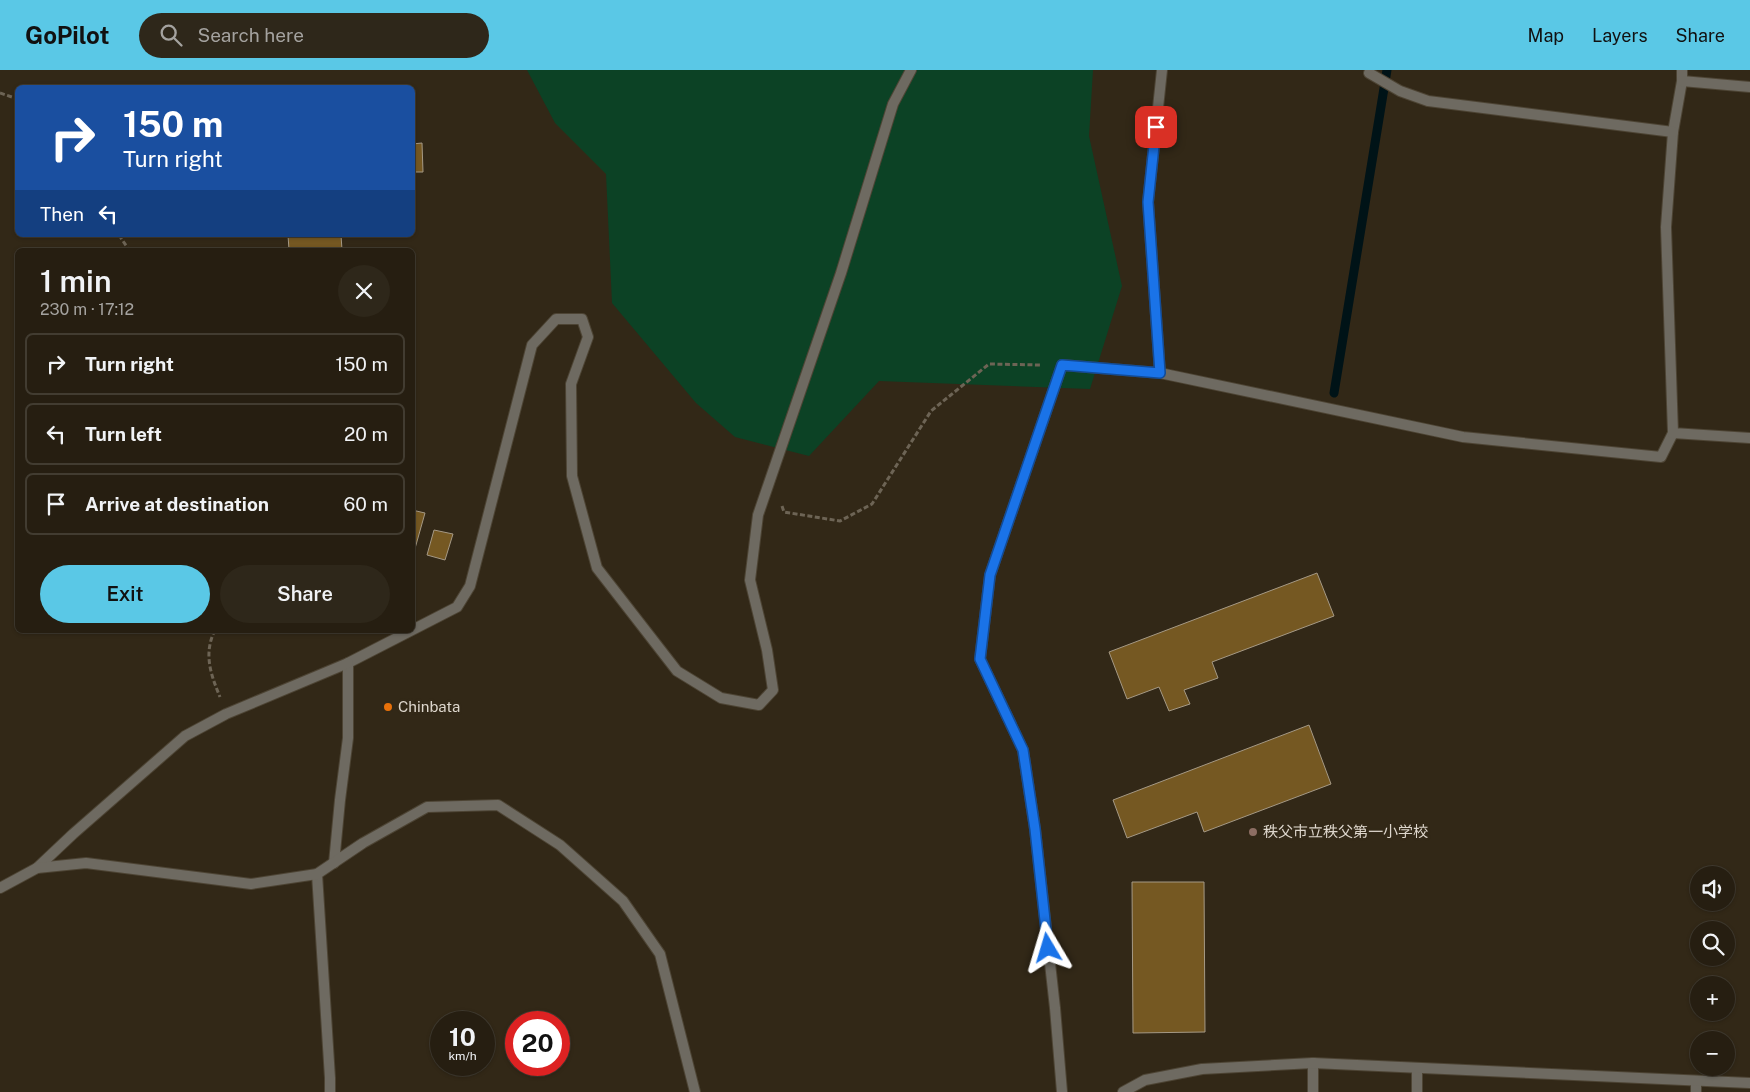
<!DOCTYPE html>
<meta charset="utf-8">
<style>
:root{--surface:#261e11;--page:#2e271a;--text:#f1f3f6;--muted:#a4a29f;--line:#423c31;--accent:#5ac8e6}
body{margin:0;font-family:"Public Sans","Noto Sans JP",sans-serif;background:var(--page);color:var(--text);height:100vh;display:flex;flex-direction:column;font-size:19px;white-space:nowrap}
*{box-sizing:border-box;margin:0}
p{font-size:16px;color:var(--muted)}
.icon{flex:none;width:28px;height:28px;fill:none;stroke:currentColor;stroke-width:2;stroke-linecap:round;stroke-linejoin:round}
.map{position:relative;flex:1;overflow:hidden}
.side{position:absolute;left:15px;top:178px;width:400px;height:385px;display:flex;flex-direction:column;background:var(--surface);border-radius:8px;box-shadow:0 1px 4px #0004,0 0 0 1px var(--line)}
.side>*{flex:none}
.hud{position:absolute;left:15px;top:15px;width:400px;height:152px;border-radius:8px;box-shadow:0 1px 4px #0004,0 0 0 1px var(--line);background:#1a4fa0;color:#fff;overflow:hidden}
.controls{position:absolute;left:1690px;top:796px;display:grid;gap:10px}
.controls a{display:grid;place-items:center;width:45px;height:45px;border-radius:50%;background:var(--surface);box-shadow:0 1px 4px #0004,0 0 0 1px var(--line);font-size:25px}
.speed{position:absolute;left:430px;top:941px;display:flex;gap:10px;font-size:25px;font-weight:700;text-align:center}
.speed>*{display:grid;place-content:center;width:65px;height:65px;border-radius:50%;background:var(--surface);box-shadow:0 1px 4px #0004,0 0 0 1px var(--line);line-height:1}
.speed small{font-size:12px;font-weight:400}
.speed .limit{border:8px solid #d22;background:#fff;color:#111}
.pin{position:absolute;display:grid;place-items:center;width:42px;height:42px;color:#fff;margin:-21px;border-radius:10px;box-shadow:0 2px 8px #0006}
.me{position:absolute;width:55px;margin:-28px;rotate:353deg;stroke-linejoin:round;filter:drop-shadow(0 0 4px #0008)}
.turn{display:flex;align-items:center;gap:18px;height:105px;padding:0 25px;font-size:22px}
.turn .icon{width:65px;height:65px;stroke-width:2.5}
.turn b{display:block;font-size:35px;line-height:42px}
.then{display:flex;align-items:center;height:48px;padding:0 25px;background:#0003;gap:10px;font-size:19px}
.round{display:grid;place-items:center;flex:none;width:52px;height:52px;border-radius:26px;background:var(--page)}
.overview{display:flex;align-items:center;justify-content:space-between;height:85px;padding:0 25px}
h1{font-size:30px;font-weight:600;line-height:38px}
.cta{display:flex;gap:10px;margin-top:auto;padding:10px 25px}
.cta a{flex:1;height:58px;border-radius:30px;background:var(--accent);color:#111;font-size:20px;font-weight:600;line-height:58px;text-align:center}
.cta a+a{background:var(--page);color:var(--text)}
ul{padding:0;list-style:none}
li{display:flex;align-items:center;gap:15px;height:62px;margin:0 10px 8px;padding:0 15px;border:2px solid var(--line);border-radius:8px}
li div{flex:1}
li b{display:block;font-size:19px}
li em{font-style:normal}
header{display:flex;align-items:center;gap:30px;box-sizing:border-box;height:70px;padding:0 25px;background:var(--accent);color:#111}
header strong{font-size:24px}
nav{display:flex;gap:28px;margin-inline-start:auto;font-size:18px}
.search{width:350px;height:45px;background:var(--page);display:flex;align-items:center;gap:12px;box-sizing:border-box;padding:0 18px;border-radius:28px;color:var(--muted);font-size:19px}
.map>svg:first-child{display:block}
.green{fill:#0c4225}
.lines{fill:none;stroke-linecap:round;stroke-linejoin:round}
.stream{stroke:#001317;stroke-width:9}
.building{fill:#755822;stroke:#a59985}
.service-casing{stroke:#4d4434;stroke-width:12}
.minor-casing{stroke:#4d4434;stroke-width:12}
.tertiary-casing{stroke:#4d4434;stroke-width:12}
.path{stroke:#6d6455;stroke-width:3;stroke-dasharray:5 2.5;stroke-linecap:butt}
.service{stroke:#6e6a61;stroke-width:10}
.minor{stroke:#6e6a61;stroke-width:10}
.tertiary{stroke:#6e6a61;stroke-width:10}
.route-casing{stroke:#114b97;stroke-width:12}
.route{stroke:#1a73e8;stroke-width:9}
.food-dot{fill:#e8710a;stroke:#322817;stroke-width:2}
.education-dot{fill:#8d6e63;stroke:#322817;stroke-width:2}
.labels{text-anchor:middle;stroke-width:5;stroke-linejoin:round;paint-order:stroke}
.poi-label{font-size:15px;fill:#ddd6cc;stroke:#322817;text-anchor:start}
</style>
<header>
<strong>GoPilot</strong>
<div class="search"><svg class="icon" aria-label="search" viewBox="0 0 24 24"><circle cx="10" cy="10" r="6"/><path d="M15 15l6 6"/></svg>Search here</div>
<nav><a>Map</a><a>Layers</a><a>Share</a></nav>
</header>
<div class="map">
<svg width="1750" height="1022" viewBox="0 0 1750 1022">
<rect width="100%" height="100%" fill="#322817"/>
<!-- green -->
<path class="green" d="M 527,0 L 1093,0 L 1089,66 L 1122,216 L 1090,319 L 879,311 L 809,386 L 735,367 L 696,333 L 612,233 L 606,104 L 555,53 Z"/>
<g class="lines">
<!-- stream -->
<path class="stream" d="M 1334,323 L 1387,0"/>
</g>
<!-- building -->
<g class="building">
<path d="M 422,73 L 423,102 L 412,102 L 412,74 Z"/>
<path d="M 288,165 L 341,165 L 342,180 L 289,180 Z"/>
<path d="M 412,440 L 425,443 L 414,482 L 412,481 Z"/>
<path d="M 434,460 L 453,464 L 445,490 L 427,485 Z"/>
<path d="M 1317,503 L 1334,546 L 1212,592 L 1218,608 L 1184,620 L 1190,634 L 1169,641 L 1159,617 L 1127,629 L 1109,582 Z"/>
<path d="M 1309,655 L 1331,714 L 1204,762 L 1197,742 L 1127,768 L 1113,730 Z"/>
<path d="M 1132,812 L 1204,812 L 1205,962 L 1133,963 Z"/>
</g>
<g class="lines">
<!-- service casing -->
<g class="service-casing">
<g id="service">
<path d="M 1160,303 L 1148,132 L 1162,0"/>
<path d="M 334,793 L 340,730 L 348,668 L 348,593 L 457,537 L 470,516 L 532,275 L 556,249 L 582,249 L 588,267 L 571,314 L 572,406 L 597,498 L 677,601 L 721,628 L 759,635 L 773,620 L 767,580 L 750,510 L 758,445 L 841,203 L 893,34 L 911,0"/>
<path d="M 37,798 L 73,764 L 185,666 L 226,644 L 348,593"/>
<path d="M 1417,998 L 1417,1022"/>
<path d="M 1062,1022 L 1055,938 L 1035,759 L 1023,680 L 980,589 L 990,505 L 1062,295 L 1160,303 L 1463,367 L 1661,387 L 1673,363"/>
</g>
</g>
<!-- minor casing -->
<g class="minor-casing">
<g id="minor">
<path d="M 1682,0 L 1682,11 L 1673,62 L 1666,157 L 1673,363 L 1750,368"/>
<path d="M 1369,3 L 1400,21 L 1428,31 L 1673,62"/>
<path d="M 1682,11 L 1750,17"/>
<path d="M 317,804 L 330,1008 L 330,1022"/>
<path d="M 1696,1011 L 1696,1022"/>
<path d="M 1313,1022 L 1313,993"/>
</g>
</g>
<!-- tertiary casing -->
<g class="tertiary-casing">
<g id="tertiary">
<path d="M 0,818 L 37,798 L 86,793 L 251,814 L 317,804 L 363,773 L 427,737 L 498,735 L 560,775 L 623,831 L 660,884 L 695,1022"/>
<path d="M 1123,1022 L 1145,1010 L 1202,999 L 1313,993 L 1750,1013"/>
</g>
</g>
<!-- path -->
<g class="path">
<path d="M 0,23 L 18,29"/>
<path d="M 119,165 L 129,180"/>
<path d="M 782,436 L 784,442 L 840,451 L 872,434 L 931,341 L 989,294 L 1041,295"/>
<path d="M 215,560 C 203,584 211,605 220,627"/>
</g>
<!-- service -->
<use href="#service" class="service"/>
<!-- minor -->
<use href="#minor" class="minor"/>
<!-- tertiary -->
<use href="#tertiary" class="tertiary"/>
</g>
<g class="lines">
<!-- route casing -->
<g class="route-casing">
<path id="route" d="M 1048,878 L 1035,759 L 1023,680 L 980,589 L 990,505 L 1062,295 L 1160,303 L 1148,132 L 1156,57"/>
</g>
<!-- route -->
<use href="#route" class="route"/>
</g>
<!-- markers -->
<circle class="food-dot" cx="388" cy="637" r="5"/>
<circle class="education-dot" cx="1253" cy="762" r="5"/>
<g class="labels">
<!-- poi labels -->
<g class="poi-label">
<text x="398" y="642">Chinbata</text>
<text x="1263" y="767">秩父市立秩父第一小学校</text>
</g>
</g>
</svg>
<div class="controls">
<a><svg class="icon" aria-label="sound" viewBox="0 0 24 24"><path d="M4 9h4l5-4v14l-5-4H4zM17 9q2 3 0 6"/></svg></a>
<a><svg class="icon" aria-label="search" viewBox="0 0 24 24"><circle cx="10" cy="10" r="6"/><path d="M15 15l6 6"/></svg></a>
<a>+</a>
<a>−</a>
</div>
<div class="speed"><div>10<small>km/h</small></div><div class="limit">20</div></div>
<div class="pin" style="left:1156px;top:57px;background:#d93025"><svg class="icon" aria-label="arrive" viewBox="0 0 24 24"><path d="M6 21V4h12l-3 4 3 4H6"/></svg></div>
<svg class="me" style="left:1048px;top:878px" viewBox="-20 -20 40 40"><path d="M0-17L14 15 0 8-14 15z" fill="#1a73e8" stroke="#fff" stroke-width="4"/></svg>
<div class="hud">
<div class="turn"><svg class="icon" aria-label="right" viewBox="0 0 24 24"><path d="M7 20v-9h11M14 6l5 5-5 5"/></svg><div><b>150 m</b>Turn right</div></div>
<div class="then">Then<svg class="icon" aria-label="left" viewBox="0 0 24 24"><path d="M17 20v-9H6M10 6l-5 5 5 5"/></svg></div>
</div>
<section class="side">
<div class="overview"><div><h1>1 min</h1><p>230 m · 17:12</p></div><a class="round"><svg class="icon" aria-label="close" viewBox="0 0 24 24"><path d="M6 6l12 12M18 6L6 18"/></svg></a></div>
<ul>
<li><svg class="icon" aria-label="right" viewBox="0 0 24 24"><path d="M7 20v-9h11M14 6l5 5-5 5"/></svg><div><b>Turn right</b></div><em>150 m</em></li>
<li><svg class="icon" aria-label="left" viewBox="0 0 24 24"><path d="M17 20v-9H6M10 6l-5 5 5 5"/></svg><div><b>Turn left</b></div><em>20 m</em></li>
<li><svg class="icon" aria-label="arrive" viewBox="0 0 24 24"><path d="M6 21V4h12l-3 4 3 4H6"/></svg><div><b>Arrive at destination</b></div><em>60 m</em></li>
</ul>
<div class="cta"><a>Exit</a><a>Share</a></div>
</section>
</div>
